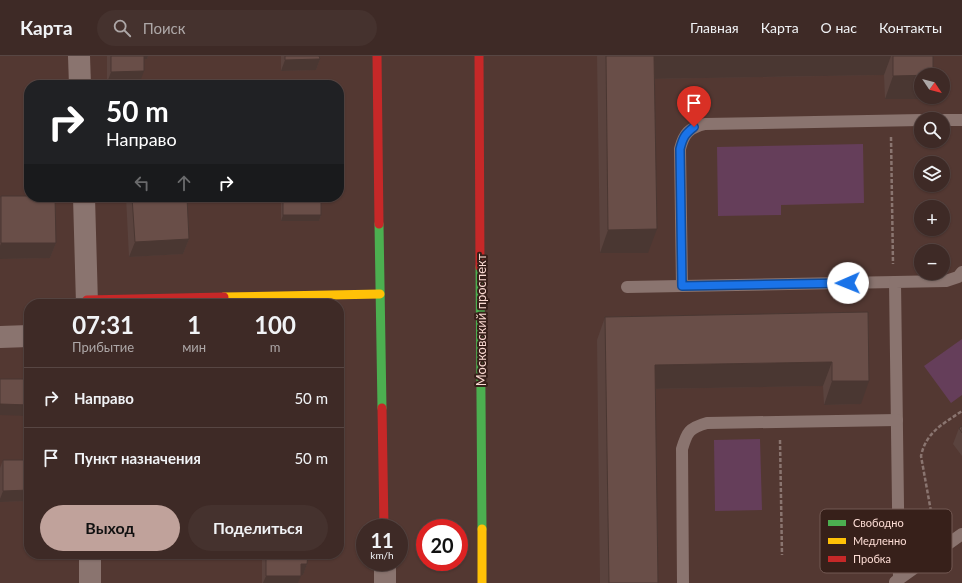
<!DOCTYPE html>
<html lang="ru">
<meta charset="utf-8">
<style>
:root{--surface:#3e2a26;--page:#45322e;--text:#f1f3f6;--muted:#ada7a7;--line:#574643;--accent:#c0a29b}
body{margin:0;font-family:Lato,sans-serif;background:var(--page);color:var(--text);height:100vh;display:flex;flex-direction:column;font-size:15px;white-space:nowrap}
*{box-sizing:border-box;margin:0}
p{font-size:13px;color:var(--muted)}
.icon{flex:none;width:22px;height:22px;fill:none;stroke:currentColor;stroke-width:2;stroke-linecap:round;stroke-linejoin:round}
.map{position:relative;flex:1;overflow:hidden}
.drawer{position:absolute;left:24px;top:243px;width:320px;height:260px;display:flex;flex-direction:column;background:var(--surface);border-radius:16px;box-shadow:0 1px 3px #0004,0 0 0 1px var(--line)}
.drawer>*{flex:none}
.guide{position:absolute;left:24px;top:24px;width:320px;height:122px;border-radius:16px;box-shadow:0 1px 3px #0004,0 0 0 1px var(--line);background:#202124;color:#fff;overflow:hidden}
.needle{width:26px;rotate:125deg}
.buttons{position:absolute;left:914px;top:12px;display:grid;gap:8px}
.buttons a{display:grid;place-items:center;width:36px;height:36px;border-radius:50%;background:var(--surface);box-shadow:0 1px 3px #0004,0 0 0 1px var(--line);font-size:20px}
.speed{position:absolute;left:356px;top:463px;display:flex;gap:8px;font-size:20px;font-weight:700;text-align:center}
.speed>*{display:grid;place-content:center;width:52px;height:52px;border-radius:50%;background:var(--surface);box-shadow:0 1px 3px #0004,0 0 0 1px var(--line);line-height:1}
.speed small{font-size:10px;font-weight:400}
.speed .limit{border:6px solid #d22;background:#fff;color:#111}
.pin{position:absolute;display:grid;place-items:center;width:34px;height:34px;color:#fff;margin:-41px -17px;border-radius:50% 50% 50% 0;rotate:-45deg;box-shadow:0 0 4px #0007}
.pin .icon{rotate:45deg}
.me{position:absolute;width:44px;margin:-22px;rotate:269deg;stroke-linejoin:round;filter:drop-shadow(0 0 3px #0008)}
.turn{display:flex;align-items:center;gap:14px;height:84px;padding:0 16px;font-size:18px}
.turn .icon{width:52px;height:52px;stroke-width:2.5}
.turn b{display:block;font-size:28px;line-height:34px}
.lanes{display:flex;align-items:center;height:38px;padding:0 16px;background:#0003;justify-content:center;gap:20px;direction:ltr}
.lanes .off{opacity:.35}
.eta{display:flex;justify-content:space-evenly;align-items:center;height:68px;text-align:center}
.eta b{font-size:24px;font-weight:700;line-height:28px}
.button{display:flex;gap:8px;margin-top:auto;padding:8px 16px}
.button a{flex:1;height:46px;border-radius:24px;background:var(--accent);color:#111;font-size:16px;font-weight:700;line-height:46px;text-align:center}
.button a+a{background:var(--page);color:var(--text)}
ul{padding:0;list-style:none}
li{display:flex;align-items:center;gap:12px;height:60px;padding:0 16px;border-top:1px solid var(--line)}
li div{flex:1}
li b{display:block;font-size:15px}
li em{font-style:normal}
header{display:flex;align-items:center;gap:24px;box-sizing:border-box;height:56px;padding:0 20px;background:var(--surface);border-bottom:1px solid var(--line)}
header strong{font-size:19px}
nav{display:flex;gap:22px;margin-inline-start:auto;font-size:14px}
.search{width:280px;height:36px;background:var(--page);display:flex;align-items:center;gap:10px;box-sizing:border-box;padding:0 14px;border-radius:22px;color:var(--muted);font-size:15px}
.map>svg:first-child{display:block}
.green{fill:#653e5a}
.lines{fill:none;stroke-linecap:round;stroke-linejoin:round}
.path{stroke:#8a7570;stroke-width:2.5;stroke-dasharray:4 2;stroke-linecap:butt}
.lane{stroke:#8a746f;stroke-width:12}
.street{stroke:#8a746f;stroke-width:22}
.fast{stroke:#4caf50;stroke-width:9}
.slow{stroke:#ffc107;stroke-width:9}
.jam{stroke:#c62828;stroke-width:9}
.wall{fill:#5a433e}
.shaded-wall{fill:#4a3732}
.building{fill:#694e48;stroke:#4a3732}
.route-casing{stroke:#114b97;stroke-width:10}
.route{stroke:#1a73e8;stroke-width:7}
.labels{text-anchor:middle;stroke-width:4;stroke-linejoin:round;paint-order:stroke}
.street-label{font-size:13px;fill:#fbdbd3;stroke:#37201a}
.key{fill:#37201a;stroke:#725852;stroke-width:1}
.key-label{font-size:11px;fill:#fbdbd3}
</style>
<header>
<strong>Карта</strong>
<div class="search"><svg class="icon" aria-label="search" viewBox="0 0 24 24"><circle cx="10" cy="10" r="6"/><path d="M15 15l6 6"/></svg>Поиск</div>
<nav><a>Главная</a><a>Карта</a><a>О нас</a><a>Контакты</a></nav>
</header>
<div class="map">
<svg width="962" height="527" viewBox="0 0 962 527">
<rect width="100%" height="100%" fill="#533832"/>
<!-- green -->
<g class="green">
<path d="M 863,88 L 864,147 L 781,149 L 781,159 L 718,160 L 717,91 Z"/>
<path d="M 962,283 L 962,339 L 951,347 L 924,310 Z"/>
<path d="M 760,383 L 762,454 L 715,455 L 714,384 Z"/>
</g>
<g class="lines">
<!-- path -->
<g class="path">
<path d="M 891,81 L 893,208"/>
<path d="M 780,384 L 782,499"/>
<path d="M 932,461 L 921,400 C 926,376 943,368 962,355"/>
</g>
<!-- lane -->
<g class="lane">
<path d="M 943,64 L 962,64"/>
<path d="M 682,230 L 680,93 C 684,77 689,72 705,68 L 921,64"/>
<path d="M 627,231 L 895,226"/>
<path d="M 899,523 L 895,226 L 946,225 L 958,221 L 962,216"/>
<path d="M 895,526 L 962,478"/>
<path d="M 683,527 L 682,393 C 687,376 689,372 707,367 L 897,364"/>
</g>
<!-- street -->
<g class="street">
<path d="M 79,0 L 80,29"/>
<path d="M 84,141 L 87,248"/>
<path d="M 0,281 L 29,280"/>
<path d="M 90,498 L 90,527"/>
<path d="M 385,506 L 385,527"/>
</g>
<!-- fast -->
<g class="fast">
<path d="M 379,168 L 382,352"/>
<path d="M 480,211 L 482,473"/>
</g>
<!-- slow -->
<g class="slow">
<path d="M 224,241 L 380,238"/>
<path d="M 482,473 L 482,527"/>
</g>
<!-- jam -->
<g class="jam">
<path d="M 377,0 L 379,168"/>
<path d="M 479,0 L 480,211"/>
<path d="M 83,248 L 87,244 L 224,241"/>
<path d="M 382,352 L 384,472"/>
</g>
</g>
<!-- wall -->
<g class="wall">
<path d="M 107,0 L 148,0 L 147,3 L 144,3 L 140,26 L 107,27 Z"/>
<path d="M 281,0 L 319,0 L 320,3 L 316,14 L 281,15 Z"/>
<path d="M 597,0 L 933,0 L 921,41 L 925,41 L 924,43 L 885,43 L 884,19 L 655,23 L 648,197 L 600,197 Z"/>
<path d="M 1,140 L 56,187 L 50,202 L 0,203 L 0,142 Z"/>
<path d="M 126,141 L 187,141 L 189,183 L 183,198 L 129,201 Z"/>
<path d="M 281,141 L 321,141 L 321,159 L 319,165 L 281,165 Z"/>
<path d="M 868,256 L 861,348 L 824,349 L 823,330 L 655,333 L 658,527 L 600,527 L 597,284 L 605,261 Z"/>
<path d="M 962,370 L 962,400 L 953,388 L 959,372 Z"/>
<path d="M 3,404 L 29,404 L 29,445 L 0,446 L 0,412 Z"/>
<path d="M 262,498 L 308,498 L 307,508 L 303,519 L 301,519 L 298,527 L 262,527 Z"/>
</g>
<!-- shaded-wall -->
<g class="shaded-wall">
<path d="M 141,0 L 148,0 L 147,3 L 140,3 Z"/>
<path d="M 654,0 L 891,0 L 884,19 L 646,23 Z"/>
<path d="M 320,3 L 316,14 L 281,15 L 285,4 Z"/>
<path d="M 144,15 L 140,26 L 107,27 L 111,16 Z"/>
<path d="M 921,19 L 921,41 L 925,41 L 924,43 L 885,43 L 893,20 Z"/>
<path d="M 283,159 L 321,159 L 319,165 L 281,165 Z"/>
<path d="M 657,173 L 648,197 L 600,197 L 608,174 Z"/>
<path d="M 189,183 L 183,198 L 129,201 L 135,186 Z"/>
<path d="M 1,187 L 56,187 L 50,202 L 0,203 L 0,190 Z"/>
<path d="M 832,306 L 823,330 L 647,333 L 655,309 Z"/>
<path d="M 832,325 L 869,325 L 861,348 L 824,349 Z"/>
<path d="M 339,343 L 343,343 L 341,349 L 339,349 Z"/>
<path d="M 0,348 L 29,349 L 29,360 L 0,359 Z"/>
<path d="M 29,434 L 29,445 L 0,446 L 0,443 L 3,435 Z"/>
<path d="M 301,508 L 307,508 L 303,519 L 297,519 Z"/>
<path d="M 266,520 L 301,520 L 298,527 L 263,527 Z"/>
</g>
<!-- building -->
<g class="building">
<path d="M 111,0 L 144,0 L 144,15 L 111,16 Z"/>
<path d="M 285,0 L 319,0 L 320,3 L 285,4 Z"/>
<path d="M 606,0 L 654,0 L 657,173 L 608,174 Z"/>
<path d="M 893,0 L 933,0 L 933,19 L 893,20 Z"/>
<path d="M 1,140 L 29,140 L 29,141 L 55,141 L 56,187 L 1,187 Z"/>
<path d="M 132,141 L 187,141 L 189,183 L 135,186 Z"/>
<rect x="283" y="141" width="38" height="18"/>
<path d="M 868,256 L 869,325 L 832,325 L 832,306 L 655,309 L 658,527 L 609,527 L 605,261 Z"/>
<rect x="339" y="322" width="4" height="21"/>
<path d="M 0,323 L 29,323 L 29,349 L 0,348 Z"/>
<path d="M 962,370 L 962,377 L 959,372 Z"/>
<path d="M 3,404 L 29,404 L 29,434 L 3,435 Z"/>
<path d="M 266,498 L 308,498 L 307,508 L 301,508 L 301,520 L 266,520 Z"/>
</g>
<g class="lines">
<!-- route casing -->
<g class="route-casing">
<path id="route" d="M 694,71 C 685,78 683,81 680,93 L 682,230 L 848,227"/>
</g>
<!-- route -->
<use href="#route" class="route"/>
</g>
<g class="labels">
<!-- street labels -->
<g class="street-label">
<text transform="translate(481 264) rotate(-90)" y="5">Московский проспект</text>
</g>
</g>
<!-- legend -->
<rect x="820" y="453" width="132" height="64" rx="6" class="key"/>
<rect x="828" y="464" width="18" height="6" fill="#4caf50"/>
<rect x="828" y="482" width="18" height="6" fill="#ffc107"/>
<rect x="828" y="500" width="18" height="6" fill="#c62828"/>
<g class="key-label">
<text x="853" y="471">Свободно</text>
<text x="853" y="489">Медленно</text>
<text x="853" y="507">Пробка</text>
</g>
</svg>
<div class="buttons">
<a><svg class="needle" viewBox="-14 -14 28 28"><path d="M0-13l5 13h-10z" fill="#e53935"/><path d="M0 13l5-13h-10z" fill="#ada7a7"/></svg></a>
<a><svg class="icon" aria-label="search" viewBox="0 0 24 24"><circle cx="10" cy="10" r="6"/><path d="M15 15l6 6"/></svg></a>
<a><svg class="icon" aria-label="layers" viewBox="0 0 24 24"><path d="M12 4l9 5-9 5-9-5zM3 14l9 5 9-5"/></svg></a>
<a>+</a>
<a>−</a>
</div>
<div class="speed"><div>11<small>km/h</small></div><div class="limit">20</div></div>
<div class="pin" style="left:694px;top:71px;background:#d93025"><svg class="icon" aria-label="arrive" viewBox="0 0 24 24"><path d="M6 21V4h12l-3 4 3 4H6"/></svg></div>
<svg class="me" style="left:848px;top:227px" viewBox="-20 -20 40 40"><circle r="19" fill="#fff"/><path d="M0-13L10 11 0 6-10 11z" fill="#1a73e8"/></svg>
<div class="guide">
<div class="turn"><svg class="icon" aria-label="right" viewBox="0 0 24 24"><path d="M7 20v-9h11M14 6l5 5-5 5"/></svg><div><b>50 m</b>Направо</div></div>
<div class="lanes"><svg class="icon off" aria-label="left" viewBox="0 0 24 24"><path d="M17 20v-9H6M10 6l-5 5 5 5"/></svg><svg class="icon off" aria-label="ahead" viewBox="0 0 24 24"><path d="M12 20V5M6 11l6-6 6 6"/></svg><svg class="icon" aria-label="right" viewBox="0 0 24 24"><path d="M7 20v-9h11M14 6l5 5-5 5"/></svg></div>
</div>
<section class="drawer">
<div class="eta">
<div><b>07:31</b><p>Прибытие</p></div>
<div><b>1</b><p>мин</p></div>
<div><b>100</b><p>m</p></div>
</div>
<ul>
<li><svg class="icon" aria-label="right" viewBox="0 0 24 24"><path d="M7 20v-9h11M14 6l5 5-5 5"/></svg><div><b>Направо</b></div><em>50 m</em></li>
<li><svg class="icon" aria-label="arrive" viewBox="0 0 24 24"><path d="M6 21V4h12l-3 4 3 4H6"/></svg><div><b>Пункт назначения</b></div><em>50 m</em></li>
</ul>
<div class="button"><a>Выход</a><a>Поделиться</a></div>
</section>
</div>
